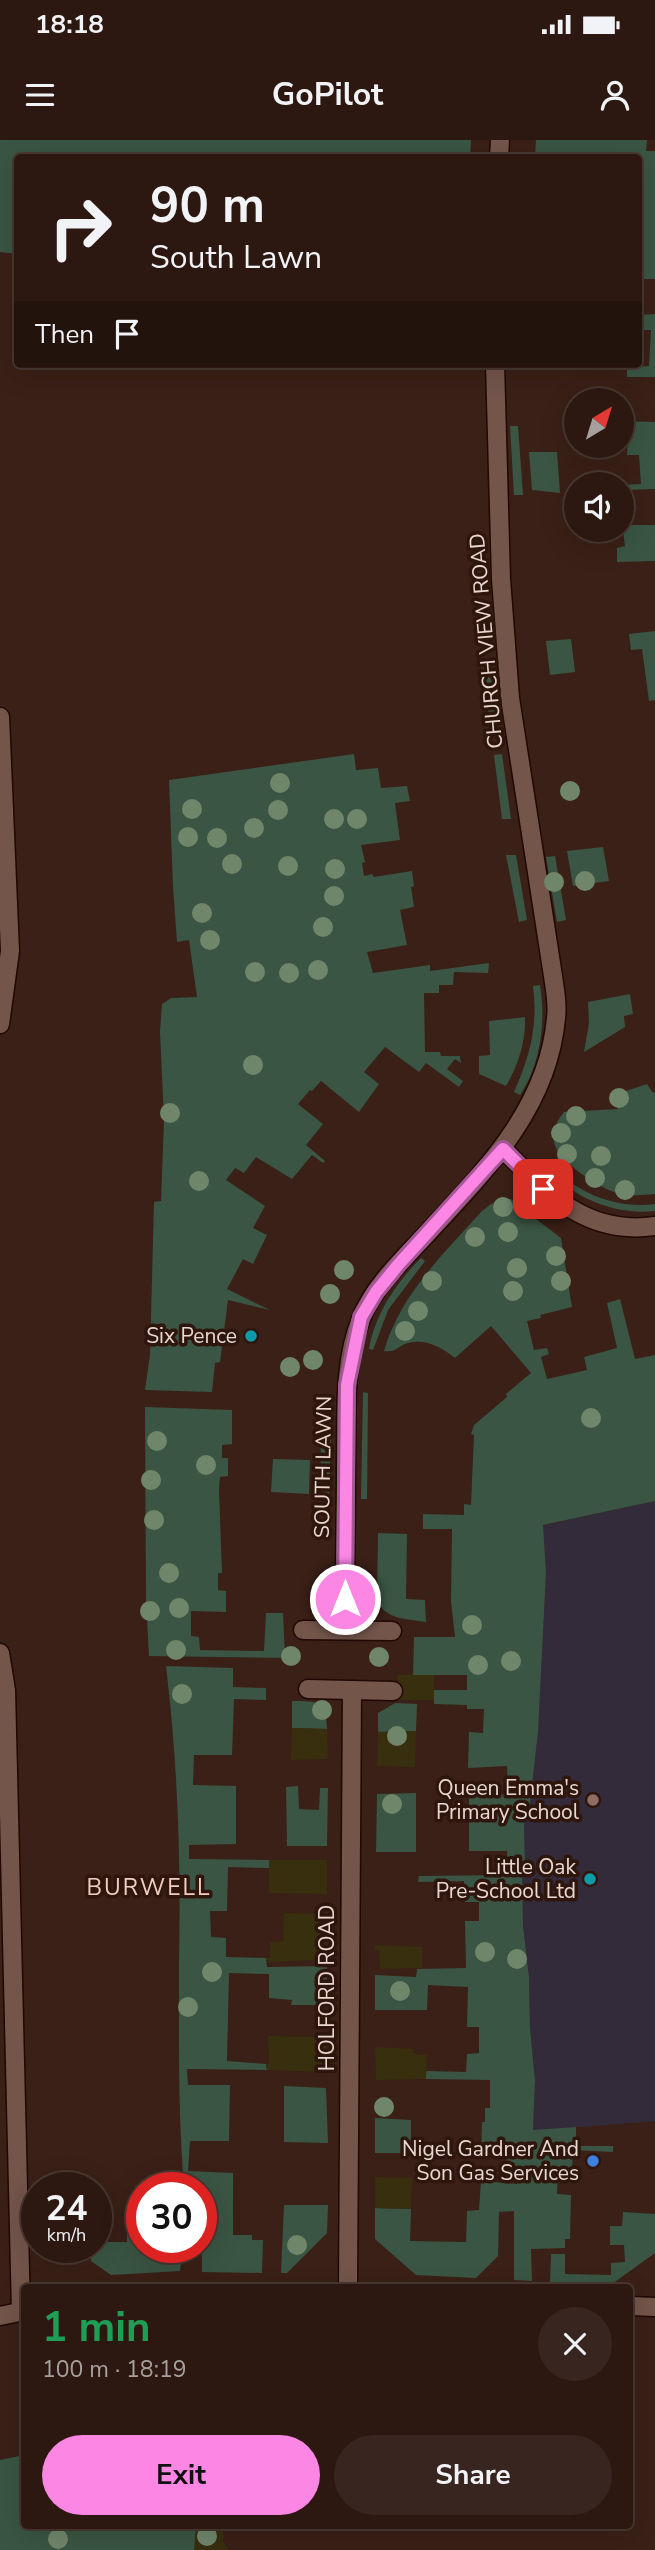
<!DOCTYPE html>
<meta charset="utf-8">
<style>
:root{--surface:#2c1811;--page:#38251f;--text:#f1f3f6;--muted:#a6a09f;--line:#483731;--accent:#fb86e4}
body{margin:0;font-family:"Nunito Sans",sans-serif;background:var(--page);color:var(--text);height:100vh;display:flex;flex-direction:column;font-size:26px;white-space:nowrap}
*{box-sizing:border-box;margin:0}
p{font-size:23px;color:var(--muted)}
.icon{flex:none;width:38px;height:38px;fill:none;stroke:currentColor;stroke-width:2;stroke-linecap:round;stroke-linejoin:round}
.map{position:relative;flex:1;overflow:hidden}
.side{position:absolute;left:21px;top:2144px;width:612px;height:245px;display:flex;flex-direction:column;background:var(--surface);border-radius:7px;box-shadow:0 7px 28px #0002,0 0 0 2px var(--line)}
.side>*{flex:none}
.top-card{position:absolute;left:14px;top:14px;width:628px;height:214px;border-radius:7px;box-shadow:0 7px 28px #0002,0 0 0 2px var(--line);background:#2c1811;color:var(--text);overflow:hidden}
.needle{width:46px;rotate:38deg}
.buttons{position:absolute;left:564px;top:248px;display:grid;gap:14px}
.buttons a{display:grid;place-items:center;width:70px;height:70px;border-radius:50%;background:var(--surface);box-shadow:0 7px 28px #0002,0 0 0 2px var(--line);font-size:35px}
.speed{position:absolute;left:21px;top:2032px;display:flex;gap:14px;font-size:35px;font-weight:700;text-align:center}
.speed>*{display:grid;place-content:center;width:91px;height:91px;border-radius:50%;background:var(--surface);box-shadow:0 7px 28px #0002,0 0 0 2px var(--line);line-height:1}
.speed small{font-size:18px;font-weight:400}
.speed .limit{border:10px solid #d22;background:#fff;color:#111}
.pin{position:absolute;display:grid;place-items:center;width:60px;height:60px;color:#fff;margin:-30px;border-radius:14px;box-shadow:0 4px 10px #0006}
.me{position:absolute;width:77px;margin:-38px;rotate:0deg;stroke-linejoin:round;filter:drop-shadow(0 0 5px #0008)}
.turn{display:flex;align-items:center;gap:24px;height:147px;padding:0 21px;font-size:32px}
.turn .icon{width:91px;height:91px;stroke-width:2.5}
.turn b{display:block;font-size:49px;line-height:60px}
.then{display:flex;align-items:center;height:66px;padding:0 21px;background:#0003;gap:14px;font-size:26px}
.round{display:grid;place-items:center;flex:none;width:74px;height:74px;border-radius:37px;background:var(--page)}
.overview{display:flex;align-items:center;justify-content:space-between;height:119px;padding:0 21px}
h1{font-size:42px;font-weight:700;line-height:52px;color:#1e9e55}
.cta{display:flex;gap:14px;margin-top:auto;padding:14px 21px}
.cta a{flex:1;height:80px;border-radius:42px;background:var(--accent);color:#111;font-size:28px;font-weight:700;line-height:80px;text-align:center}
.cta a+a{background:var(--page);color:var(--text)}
.status{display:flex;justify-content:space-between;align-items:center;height:49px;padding:0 35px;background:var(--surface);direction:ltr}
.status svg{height:19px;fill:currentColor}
header{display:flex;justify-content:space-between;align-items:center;height:91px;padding:0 21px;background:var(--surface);font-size:32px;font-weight:700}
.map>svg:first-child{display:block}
.education{fill:#342b3a}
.green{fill:#3a5543}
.sand{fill:#372f0e}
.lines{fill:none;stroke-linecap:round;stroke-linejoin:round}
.minor-casing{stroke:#200803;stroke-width:21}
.minor{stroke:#73554a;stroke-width:18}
.tree{fill:#70866b}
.route-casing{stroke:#a35794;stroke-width:18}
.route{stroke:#fb86e4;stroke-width:12}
.culture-dot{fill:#0f9aa8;stroke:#2f160d;stroke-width:2.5}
.education-dot{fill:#8d6e63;stroke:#2f160d;stroke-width:2.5}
.shop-dot{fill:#3f7fe0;stroke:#2f160d;stroke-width:2.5}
.labels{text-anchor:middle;stroke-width:7;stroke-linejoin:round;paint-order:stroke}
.street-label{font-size:21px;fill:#e9d7d1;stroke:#2f160d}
.poi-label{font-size:21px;fill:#e9d7d1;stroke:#2f160d;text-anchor:end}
.neighbourhood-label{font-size:23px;letter-spacing:2px;fill:#f1cdc1;stroke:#2f160d}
</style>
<div class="status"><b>18:18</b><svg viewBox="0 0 49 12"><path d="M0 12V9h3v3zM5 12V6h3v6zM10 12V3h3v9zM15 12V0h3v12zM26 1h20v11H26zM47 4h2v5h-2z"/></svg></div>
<header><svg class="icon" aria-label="menu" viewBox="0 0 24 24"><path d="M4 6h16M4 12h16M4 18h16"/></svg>GoPilot<svg class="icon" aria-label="person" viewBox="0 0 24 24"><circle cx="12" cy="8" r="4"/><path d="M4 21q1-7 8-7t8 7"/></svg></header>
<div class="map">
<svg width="655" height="2410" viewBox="0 0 655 2410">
<rect width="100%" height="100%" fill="#3a2017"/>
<!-- education -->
<path class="education" d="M 655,1361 L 655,1981 L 533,1991 L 535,1941 L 530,1888 L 529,1837 L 523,1786 L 521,1729 L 525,1728 L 524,1681 L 528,1680 L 538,1592 L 546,1433 L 542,1390 L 544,1385 Z"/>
<!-- green -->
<g class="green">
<path d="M 0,0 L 471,0 L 470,18 L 18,18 L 17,114 L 0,112 Z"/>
<path d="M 536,0 L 647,0 L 646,11 L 655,11 L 655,139 L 639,139 L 639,18 L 535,17 Z"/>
<path d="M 655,174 L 655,237 L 627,237 L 627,228 L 649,226 L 651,190 L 639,190 L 639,175 Z"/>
<path d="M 621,281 L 655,282 L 655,349 L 621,350 L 621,345 L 641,344 L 639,315 L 627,315 L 628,299 L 621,298 Z"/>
<path d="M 510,286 L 518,286 L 523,355 L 514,355 Z"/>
<path d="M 529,312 L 557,312 L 560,353 L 532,350 Z"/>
<path d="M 631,385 L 655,385 L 655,421 L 617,422 L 617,408 L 625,406 L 623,390 Z"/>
<path d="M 655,491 L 655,560 L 649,561 L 642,509 L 631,510 L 629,494 Z"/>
<path d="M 571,499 L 575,532 L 550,535 L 546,501 Z"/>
<path d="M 482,519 L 491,519 L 498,576 L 489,578 Z"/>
<path d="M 354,614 L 356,630 L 378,628 L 381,648 L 407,646 L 410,661 L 395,663 L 400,700 L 361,705 L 365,722 L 362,723 L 364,736 L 372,734 L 374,737 L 412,731 L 414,746 L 411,747 L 414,767 L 400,770 L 407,805 L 367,812 L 373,833 L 430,825 L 430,831 L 489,823 L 488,833 L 454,832 L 453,845 L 439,845 L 439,853 L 424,853 L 425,912 L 440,912 L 441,916 L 460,916 L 461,923 L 455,919 L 447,929 L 463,941 L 459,947 L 426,923 L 419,932 L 385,907 L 364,932 L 379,944 L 359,972 L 321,941 L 312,951 L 310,950 L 298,964 L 323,984 L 306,1005 L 325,1021 L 323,1023 L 312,1015 L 292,1039 L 256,1017 L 244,1033 L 235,1028 L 226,1040 L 265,1066 L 253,1088 L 267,1095 L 253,1124 L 243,1119 L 227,1149 L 270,1170 L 228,1160 L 220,1222 L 215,1223 L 212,1252 L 145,1250 L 150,1215 L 154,1062 L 161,1061 L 164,980 L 160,891 L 162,864 L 171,858 L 197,857 L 189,800 L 177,802 L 173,747 L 169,640 Z"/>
<path d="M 502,614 L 511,679 L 502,679 L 494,615 Z"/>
<path d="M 603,707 L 609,741 L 573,746 L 567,711 Z"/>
<path d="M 506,715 L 516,715 L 527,780 L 519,782 Z"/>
<path d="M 555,716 L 566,780 L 557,782 L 546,717 Z"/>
<path d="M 540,845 C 546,880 541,925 520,955 L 514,952 C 530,916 538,886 533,846 Z"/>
<path d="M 630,854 L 633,874 L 624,876 L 625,887 L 584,912 L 589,883 L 588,862 Z"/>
<path d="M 525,877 C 526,901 518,926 506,946 L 479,934 L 479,916 L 490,915 L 489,881 Z"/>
<path d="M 647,944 L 653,953 L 655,952 L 655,1054 C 644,1055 633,1056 622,1054 C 604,1052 557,1021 554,1002 C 552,990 557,981 564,972 L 618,969 L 614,955 Z"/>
<path d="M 548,1019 C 572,1053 616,1069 655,1064 L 655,1071 C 614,1076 566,1056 543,1021 Z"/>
<path d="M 510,1059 L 521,1064 L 536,1079 L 561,1098 L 572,1167 L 540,1175 L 541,1178 L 527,1181 L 534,1210 L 547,1208 L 549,1214 L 541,1217 L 547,1239 L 587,1230 L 584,1217 L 617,1208 L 607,1163 L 620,1159 L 635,1219 L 655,1215 L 655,1361 L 543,1385 L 546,1433 L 538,1592 L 528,1681 L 524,1681 L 525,1728 L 508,1729 L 507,1711 L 469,1711 L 469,1656 L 508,1654 L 507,1626 L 468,1628 L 469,1592 L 483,1593 L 484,1569 L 467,1569 L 467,1565 L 434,1564 L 434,1550 L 467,1550 L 467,1535 L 413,1535 L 414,1497 L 455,1497 L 451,1461 L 452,1389 L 423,1389 L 423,1374 L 464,1375 L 464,1364 L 471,1365 L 474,1295 L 471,1294 L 474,1285 L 507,1257 L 506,1254 L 531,1233 L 491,1186 L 455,1218 C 442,1207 423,1197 405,1204 C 394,1209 397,1212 384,1211 C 400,1155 444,1113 482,1071 L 491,1064 Z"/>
<path d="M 421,1118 L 425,1121 L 388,1170 L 373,1210 L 369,1209 C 375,1174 396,1143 421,1118 Z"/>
<path d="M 363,1252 L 368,1253 L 367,1359 L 361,1359 Z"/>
<path d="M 145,1267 L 232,1270 L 232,1304 L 222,1305 L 222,1318 L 228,1318 L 228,1336 L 220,1337 L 219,1350 L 222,1433 L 218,1433 L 218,1450 L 226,1451 L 226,1472 L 191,1471 L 191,1496 L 199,1497 L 200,1510 L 264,1511 L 266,1473 L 283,1473 L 285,1518 L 149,1516 L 146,1461 Z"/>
<path d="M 321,1296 L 331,1297 L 329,1358 L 320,1354 Z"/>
<path d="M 273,1319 L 310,1320 L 309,1354 L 271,1352 Z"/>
<path d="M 378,1393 L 407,1394 L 406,1459 L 425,1460 L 426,1482 C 408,1479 385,1480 377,1460 Z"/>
<path d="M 166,1526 L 233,1528 L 233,1547 L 266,1548 L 266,1560 L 234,1559 L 232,1615 L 194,1615 L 193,1645 L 236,1646 L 236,1704 L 189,1705 L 189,1719 L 269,1720 L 269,1728 L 228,1727 L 227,1771 L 210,1771 L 211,1797 L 226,1798 L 226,1817 L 266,1818 L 267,1827 L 327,1826 L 327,1865 L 291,1865 L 292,1860 L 269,1858 L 269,1834 L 229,1833 L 227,1921 L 266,1924 L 267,1930 L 187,1929 L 188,1945 L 230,1945 L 229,2001 L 190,2001 L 188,2031 L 233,2033 L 233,2095 L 252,2095 L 252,2100 L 263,2100 L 262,2133 L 202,2132 L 201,2048 L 184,2047 C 178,1973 179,1899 179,1824 C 181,1725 178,1625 166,1526 Z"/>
<path d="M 292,1561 C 318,1561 326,1561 327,1589 L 292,1588 Z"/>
<path d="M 395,1563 L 417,1564 L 416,1591 L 378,1592 L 378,1573 Z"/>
<path d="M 298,1646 L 299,1669 L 319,1670 L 320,1648 L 328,1648 L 327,1706 L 287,1706 L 286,1647 Z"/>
<path d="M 416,1653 L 416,1712 L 376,1712 L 377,1654 Z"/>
<path d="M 522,1735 L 523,1786 L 529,1837 L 530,1888 L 535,1941 L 533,1990 L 576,1987 L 576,2006 L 613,2006 L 613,2012 L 573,2010 L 572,2030 L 558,2030 L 557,2054 L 571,2055 L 570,2099 L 565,2099 L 565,2108 L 531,2109 L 532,2141 L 514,2140 L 514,2071 L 499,2072 L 498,2116 L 476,2138 L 416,2135 L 375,2099 L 375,2068 L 411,2069 L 410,2101 L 466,2102 L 467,2071 L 479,2070 L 481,2041 L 517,2044 L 518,2031 L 506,2029 L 506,2016 L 481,2015 L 482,1982 L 485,1982 L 485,1968 L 490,1968 L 490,1940 L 426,1939 L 426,1931 L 466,1932 L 467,1914 L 479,1913 L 479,1887 L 467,1887 L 468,1847 L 428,1845 L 427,1870 L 375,1870 L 375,1835 L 416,1837 L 417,1829 L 466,1828 L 465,1781 L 479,1781 L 479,1762 L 465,1762 L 464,1741 L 418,1742 L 419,1736 Z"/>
<path d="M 284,1946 L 326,1948 L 328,2003 L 284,2002 Z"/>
<path d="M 375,1978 L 411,1980 L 411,2013 L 375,2013 Z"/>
<path d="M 284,2065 L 328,2065 L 327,2093 L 287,2133 L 281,2133 Z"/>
<path d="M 623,2072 L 655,2074 L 655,2113 L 612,2144 L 550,2142 L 551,2114 L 565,2114 L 565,2134 L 611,2135 L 611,2123 L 625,2122 L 624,2105 L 610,2105 L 610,2086 L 622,2086 Z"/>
<path d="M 142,2085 L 142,2107 L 183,2107 L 180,2131 L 111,2135 L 91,2121 L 91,2107 L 96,2107 L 96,2102 L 127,2102 L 127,2091 L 137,2090 Z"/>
<path d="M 24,2315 L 24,2385 L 222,2385 L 223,2403 L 228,2410 L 0,2410 L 0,2320 Z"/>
</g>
<!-- sand -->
<g class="sand">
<path d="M 397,1535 L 434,1535 L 434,1560 L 398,1560 Z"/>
<path d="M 292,1588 L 327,1589 L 328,1619 L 291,1620 Z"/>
<path d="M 416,1591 L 415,1627 L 377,1626 L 378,1592 Z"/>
<path d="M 269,1720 L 327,1720 L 327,1754 L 269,1753 Z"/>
<path d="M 284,1773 L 328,1774 L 328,1796 L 320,1797 L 321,1820 L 266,1822 L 266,1818 L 270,1818 L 270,1802 L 283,1801 Z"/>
<path d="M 375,1805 L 422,1807 L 422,1828 L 380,1829 L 379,1810 L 375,1810 Z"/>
<path d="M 268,1896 L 327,1897 L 326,1932 L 267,1930 L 266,1924 L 269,1923 Z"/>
<path d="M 375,1907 L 413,1909 L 413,1914 L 427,1915 L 426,1939 L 376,1940 Z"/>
<path d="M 375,2037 L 412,2038 L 411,2069 L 375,2068 Z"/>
<path d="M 196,2385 L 222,2385 L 223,2403 L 228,2410 L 194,2410 Z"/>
</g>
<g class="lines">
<!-- minor casing -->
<g class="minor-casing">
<g id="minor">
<path d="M 499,18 L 500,0"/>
<path d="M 0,577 L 10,811 L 0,884"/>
<path d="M 503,1009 C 547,1053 586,1096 655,1086"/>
<path d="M 303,1490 L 392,1491"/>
<path d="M 344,1490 C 345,1434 346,1377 346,1321 C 347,1274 343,1223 361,1179 C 373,1148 399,1123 422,1099 C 481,1035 548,970 556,878 C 558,864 555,850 553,836 L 510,558 L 501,439 L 495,224"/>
<path d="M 0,1513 L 6,1550 L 21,2172"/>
<path d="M 308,1549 L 393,1551"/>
<path d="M 348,2147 L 352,1550"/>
<path d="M 630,2166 L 655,2167"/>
<path d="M 0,2176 L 24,2171"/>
</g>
</g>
<!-- minor -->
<use href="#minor" class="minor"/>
</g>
<!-- trees -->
<g class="tree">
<circle cx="280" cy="643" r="10"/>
<circle cx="570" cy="651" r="10"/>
<circle cx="192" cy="669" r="10"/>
<circle cx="278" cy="670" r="10"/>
<circle cx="334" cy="679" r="10"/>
<circle cx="357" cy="679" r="10"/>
<circle cx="254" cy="688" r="10"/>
<circle cx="188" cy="697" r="10"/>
<circle cx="217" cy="698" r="10"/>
<circle cx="232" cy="724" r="10"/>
<circle cx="288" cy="726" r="10"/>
<circle cx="335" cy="729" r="10"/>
<circle cx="585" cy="741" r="10"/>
<circle cx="554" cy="742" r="10"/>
<circle cx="334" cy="756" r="10"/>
<circle cx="202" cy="773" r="10"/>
<circle cx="323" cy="787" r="10"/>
<circle cx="210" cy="800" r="10"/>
<circle cx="318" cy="830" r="10"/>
<circle cx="255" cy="832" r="10"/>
<circle cx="289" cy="833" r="10"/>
<circle cx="253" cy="925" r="10"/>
<circle cx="619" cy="958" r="10"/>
<circle cx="170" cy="973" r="10"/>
<circle cx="576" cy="976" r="10"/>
<circle cx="561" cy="993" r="10"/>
<circle cx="567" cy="1014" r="10"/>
<circle cx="601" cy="1016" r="10"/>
<circle cx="595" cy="1038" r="10"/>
<circle cx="199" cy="1041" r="10"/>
<circle cx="625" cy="1050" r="10"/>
<circle cx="503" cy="1067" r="10"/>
<circle cx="508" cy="1092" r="10"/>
<circle cx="475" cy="1097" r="10"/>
<circle cx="556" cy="1116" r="10"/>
<circle cx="517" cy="1128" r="10"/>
<circle cx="344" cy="1130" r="10"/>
<circle cx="432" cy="1141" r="10"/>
<circle cx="561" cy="1141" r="10"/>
<circle cx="513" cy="1151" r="10"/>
<circle cx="330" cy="1154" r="10"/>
<circle cx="418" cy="1171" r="10"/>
<circle cx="405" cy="1191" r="10"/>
<circle cx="313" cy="1220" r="10"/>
<circle cx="290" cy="1227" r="10"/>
<circle cx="591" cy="1278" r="10"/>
<circle cx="157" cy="1301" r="10"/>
<circle cx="206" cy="1325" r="10"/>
<circle cx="151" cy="1340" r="10"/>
<circle cx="154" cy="1380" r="10"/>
<circle cx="169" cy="1433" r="10"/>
<circle cx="179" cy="1468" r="10"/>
<circle cx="150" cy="1471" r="10"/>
<circle cx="472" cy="1485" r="10"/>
<circle cx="176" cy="1510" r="10"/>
<circle cx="291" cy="1516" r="10"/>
<circle cx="379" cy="1517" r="10"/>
<circle cx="511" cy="1521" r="10"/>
<circle cx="478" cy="1525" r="10"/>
<circle cx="182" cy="1554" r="10"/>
<circle cx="322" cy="1570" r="10"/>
<circle cx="397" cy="1596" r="10"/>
<circle cx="392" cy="1664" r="10"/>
<circle cx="485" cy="1812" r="10"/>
<circle cx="517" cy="1819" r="10"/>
<circle cx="212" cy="1832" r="10"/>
<circle cx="400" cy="1851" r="10"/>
<circle cx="188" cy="1867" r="10"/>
<circle cx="384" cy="1967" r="10"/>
<circle cx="297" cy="2105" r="10"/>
<circle cx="207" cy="2396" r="10"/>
<circle cx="58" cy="2399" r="10"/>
</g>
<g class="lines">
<!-- route casing -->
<g class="route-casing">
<path id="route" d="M 345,1459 L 347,1245 L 361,1177 L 376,1152 L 398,1125 L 503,1009 L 543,1049"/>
</g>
<!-- route -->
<use href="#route" class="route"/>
</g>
<!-- markers -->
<g class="culture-dot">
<circle cx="251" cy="1196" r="7"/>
<circle cx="590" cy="1739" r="7"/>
</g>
<circle class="education-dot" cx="593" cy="1660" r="7"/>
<circle class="shop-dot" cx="593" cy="2021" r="7"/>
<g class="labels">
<!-- street labels -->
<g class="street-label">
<text transform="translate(486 501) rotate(-95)" y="7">CHURCH VIEW ROAD</text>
<text transform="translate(323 1327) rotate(-89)" y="7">SOUTH LAWN</text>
<text transform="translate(327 1848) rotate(-90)" y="7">HOLFORD ROAD</text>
</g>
<!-- poi labels -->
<g class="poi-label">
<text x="237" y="1203">Six Pence</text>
<text x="579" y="1655">Queen Emma's<tspan x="579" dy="24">Primary School</tspan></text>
<text x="576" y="1734">Little Oak<tspan x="576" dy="24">Pre-School Ltd</tspan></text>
<text x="579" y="2016">Nigel Gardner And<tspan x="579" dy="24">Son Gas Services</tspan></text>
</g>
<!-- neighbourhood labels -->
<g class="neighbourhood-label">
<text x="149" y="1755">BURWELL</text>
</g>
</g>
</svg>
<div class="buttons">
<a><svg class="needle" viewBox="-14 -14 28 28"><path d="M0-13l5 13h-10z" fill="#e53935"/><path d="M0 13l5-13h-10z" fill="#a6a09f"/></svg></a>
<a><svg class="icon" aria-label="sound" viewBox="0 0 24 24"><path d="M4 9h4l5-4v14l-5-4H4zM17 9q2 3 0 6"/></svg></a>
</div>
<div class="speed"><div>24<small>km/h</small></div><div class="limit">30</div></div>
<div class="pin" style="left:543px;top:1049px;background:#d93025"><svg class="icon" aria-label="arrive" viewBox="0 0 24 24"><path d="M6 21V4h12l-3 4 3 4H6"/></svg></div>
<svg class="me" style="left:345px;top:1459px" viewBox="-20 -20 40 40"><circle r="17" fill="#fb86e4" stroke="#fff" stroke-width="3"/><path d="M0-11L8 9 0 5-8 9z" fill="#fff"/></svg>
<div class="top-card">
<div class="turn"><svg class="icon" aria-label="right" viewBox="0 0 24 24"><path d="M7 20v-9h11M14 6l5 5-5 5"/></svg><div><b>90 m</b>South Lawn</div></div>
<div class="then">Then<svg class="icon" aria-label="arrive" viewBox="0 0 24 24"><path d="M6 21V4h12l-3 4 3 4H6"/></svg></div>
</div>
<section class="side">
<div class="overview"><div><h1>1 min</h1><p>100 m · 18:19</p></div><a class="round"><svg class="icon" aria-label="close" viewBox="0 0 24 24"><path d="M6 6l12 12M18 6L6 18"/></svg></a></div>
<div class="cta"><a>Exit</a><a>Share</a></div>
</section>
</div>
